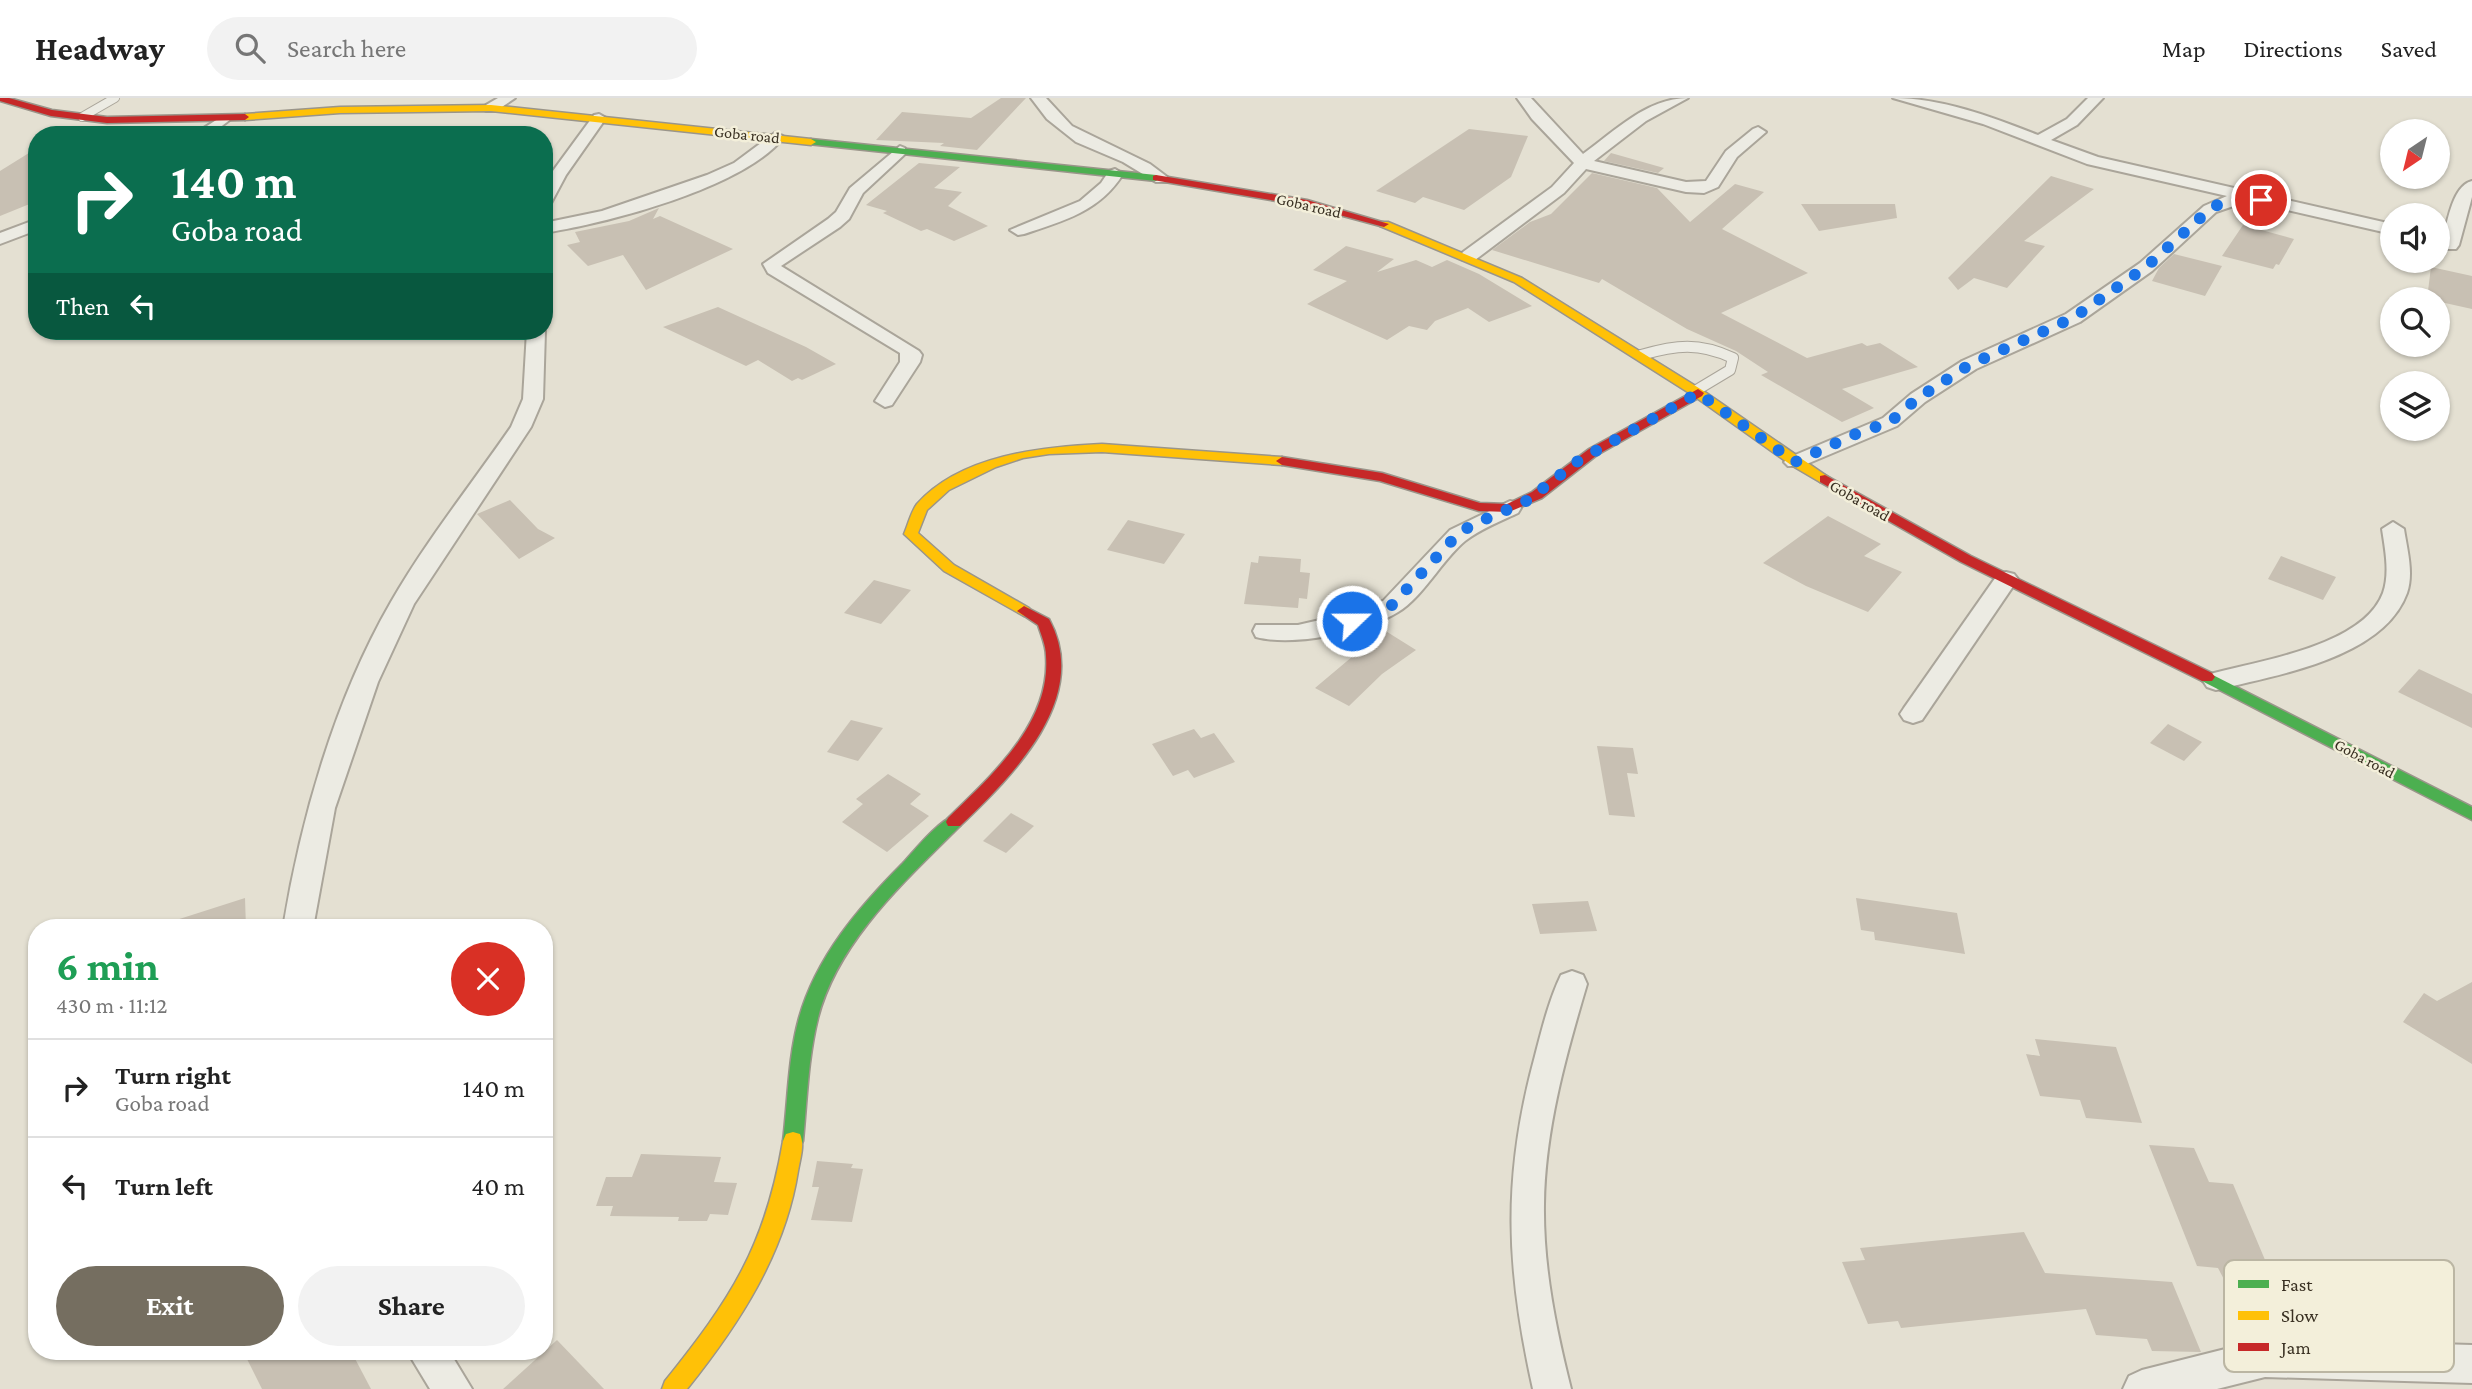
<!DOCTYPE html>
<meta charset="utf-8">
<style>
:root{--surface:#fff;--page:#f2f2f2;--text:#222;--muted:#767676;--line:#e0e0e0;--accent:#756e60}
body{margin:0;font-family:"Crimson Pro",serif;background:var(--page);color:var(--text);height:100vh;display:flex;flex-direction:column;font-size:26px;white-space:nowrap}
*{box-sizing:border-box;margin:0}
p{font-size:23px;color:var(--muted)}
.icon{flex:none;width:38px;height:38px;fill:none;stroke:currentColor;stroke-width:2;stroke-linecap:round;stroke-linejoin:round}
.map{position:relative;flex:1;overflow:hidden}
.details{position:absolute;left:28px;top:821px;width:525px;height:441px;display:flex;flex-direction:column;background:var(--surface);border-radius:28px;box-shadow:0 2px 5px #0004}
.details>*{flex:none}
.hud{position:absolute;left:28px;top:28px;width:525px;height:214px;border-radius:28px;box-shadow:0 2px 5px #0004;background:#0b6e4f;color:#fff;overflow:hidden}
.needle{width:46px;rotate:215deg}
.tools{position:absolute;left:2380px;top:21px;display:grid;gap:14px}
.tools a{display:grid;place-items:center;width:70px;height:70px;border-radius:50%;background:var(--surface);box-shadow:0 2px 5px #0004;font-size:35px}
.pin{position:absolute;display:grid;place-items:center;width:60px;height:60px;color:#fff;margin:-30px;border:4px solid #fff;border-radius:50%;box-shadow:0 2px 7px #0007}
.me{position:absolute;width:77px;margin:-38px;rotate:68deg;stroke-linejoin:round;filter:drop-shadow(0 0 5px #0008)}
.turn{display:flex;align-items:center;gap:24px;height:147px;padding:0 28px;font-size:32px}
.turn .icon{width:91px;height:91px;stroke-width:2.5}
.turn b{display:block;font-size:49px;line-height:60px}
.then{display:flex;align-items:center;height:66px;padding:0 28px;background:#0003;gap:14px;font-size:26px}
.round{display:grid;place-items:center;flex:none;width:74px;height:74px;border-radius:37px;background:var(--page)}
.summary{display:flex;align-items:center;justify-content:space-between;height:119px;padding:0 28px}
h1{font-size:42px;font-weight:700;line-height:52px;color:#1e9e55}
.button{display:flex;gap:14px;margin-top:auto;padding:14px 28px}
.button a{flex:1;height:80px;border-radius:42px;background:var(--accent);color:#fff;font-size:28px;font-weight:700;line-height:80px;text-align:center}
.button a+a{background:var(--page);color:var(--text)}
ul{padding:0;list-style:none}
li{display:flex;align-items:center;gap:21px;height:98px;padding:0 28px;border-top:2px solid var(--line)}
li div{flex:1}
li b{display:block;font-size:26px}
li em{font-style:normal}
header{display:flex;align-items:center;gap:42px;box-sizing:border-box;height:98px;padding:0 35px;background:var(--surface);border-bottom:2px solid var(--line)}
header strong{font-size:33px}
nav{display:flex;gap:38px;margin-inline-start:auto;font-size:24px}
.search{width:490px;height:63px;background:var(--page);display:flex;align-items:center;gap:18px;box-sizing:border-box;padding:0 24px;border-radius:38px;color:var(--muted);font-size:26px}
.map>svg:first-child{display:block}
.building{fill:#c8c0b3}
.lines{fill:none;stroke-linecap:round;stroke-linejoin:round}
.lane-far1-casing{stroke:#aaa59a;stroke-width:10}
.lane-casing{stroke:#aaa59a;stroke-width:12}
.street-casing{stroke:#aaa59a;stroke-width:4}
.fast-casing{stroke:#9a958a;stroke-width:3}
.slow-casing{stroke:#9a958a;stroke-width:3}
.jam-casing{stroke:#9a958a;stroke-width:3}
.lane-far1{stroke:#ecebe3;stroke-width:8}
.lane{stroke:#ecebe3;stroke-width:10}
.street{fill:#ecebe3;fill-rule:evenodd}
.fast{fill:#4caf50;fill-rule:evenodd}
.slow{fill:#ffc107;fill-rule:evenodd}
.jam{fill:#c62828;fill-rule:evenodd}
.route{stroke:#1a73e8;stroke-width:12;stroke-dasharray:0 21.6}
.labels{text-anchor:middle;stroke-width:5;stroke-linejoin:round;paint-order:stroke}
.far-street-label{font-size:16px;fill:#393022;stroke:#f3efda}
.key{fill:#f3efda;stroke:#bbb6a3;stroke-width:2}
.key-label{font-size:19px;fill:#393022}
</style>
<header>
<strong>Headway</strong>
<div class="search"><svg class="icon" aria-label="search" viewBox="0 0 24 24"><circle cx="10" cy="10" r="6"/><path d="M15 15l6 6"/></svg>Search here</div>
<nav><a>Map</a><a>Directions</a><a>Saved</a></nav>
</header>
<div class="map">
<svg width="2472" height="1291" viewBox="0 0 2472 1291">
<rect width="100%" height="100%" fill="#e4e0d2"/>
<!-- building -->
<g class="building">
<path d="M 1001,0 L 1026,0 L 977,52 L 940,48 L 944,45 L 876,42 L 902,14 L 971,20 Z"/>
<path d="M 1469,31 L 1528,38 L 1511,79 L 1464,112 L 1423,99 L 1415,105 L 1376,93 Z"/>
<path d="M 37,50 L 37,103 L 0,118 L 0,73 Z"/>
<path d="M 1611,55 L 1664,70 L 1658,75 L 1604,63 Z"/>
<path d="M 919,65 L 960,69 L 934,90 L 962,94 L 948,108 L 988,128 L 954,143 L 927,131 L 921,133 L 883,115 L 887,113 L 866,107 Z"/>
<path d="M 1592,75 L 1657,90 L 1690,124 L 1735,86 L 1764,94 L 1722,131 L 1808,175 L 1721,215 L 1807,260 L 1862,245 L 1867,248 L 1880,245 L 1918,269 L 1842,291 L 1874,310 L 1842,324 L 1761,277 L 1768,274 L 1736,253 L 1687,231 L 1602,181 L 1599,185 L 1492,152 L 1530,124 L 1551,116 Z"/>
<path d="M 2051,78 L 2094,91 L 2024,143 L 2045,148 L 2007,190 L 1974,180 L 1958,192 L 1948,180 Z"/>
<path d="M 1801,106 L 1895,106 L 1897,120 L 1819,133 Z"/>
<path d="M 659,110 L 653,121 L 660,118 L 733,151 L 646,192 L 623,157 L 588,168 L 567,147 L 580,144 L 575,134 L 629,123 Z"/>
<path d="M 2243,127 L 2294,141 L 2279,167 L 2276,166 L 2273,171 L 2222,158 Z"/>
<path d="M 1346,148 L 1394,161 L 1377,174 L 1416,162 L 1432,169 L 1447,162 L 1479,176 L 1532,208 L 1489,224 L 1468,210 L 1435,223 L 1427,232 L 1409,228 L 1387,242 L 1307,206 L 1347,183 L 1313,172 Z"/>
<path d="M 2174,156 L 2222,168 L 2205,198 L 2152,183 L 2159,170 Z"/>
<path d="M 2431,169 L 2472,178 L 2472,211 L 2427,201 Z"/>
<path d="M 718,209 L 806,249 L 836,266 L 802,282 L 798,280 L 792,283 L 758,262 L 746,268 L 663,229 Z"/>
<path d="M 510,402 L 538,431 L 555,440 L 519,461 L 477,416 Z"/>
<path d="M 1828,418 L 1881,446 L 1864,458 L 1902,474 L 1868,514 L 1806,488 L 1763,465 Z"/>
<path d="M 1128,422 L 1185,436 L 1164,466 L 1107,452 Z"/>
<path d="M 1259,458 L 1301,461 L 1300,474 L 1310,475 L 1307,501 L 1299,500 L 1298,510 L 1244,506 L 1251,464 L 1258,465 Z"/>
<path d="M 2281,458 L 2336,479 L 2323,502 L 2268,481 Z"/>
<path d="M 874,482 L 911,492 L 881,526 L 844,515 Z"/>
<path d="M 1384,532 L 1416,552 L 1382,576 L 1349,608 L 1315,590 Z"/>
<path d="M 2419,571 L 2472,596 L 2472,630 L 2398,594 Z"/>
<path d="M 851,622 L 883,630 L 858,663 L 827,654 Z"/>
<path d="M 2168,626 L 2202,644 L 2184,663 L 2150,645 Z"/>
<path d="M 1194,631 L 1201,640 L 1214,635 L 1235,664 L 1194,680 L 1188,672 L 1173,678 L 1152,646 Z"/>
<path d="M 1597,648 L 1633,650 L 1638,676 L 1627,675 L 1635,719 L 1609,717 Z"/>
<path d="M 888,676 L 921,696 L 910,706 L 929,718 L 887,754 L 842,724 L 863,706 L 856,701 Z"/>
<path d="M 1011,715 L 1034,728 L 1006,755 L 983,743 Z"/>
<path d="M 245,800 L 246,830 L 171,830 L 170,824 Z"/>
<path d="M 1856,800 L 1957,815 L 1965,856 L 1875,842 L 1874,834 L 1861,832 Z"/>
<path d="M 1588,803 L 1597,833 L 1540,836 L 1532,806 Z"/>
<path d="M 2472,884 L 2472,966 L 2403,924 L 2424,895 L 2437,903 Z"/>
<path d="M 2035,941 L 2116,949 L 2142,1025 L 2086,1020 L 2080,1002 L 2040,998 L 2026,956 L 2040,958 Z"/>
<path d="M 2149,1047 L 2194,1050 L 2209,1084 L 2233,1086 L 2268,1169 L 2245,1166 L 2269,1213 L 2240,1212 L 2218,1170 L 2197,1168 Z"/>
<path d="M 641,1056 L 721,1059 L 714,1084 L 737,1085 L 728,1117 L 710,1116 L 707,1123 L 678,1123 L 679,1119 L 610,1118 L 613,1108 L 596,1108 L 606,1079 L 632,1079 Z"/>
<path d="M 817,1063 L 853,1066 L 851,1070 L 863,1071 L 852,1124 L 811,1122 L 819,1089 L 812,1089 Z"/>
<path d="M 2024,1134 L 2045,1175 L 2172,1184 L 2201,1254 L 2152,1253 L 2147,1241 L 2096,1237 L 2086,1211 L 1901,1230 L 1898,1223 L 1868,1226 L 1842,1164 L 1865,1162 L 1860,1150 Z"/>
<path d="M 557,1242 L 604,1291 L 503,1291 Z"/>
<path d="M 243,1253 L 351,1253 L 371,1291 L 262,1291 Z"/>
</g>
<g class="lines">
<!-- lane-far1 casing -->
<g class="lane-far1-casing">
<path id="lane-far1" d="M 82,19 L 115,0"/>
</g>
<!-- lane casing -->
<g class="lane-casing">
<path id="lane" d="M 1641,257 C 1676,247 1699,244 1733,260 L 1730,272 L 1695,293"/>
</g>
<!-- street casing -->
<g class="street-casing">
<g id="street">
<path d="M 498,0 L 515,0 L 496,13 L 486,13 L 486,7 Z"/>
<path d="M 1031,0 L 1046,0 L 1072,28 L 1150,66 L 1170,81 L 1168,84 L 1156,84 L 1123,64 L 1076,44 L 1047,21 Z"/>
<path d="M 1517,0 L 1531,0 L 1583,56 C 1615,33 1647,0 1688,0 L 1646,23 L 1594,63 L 1686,84 L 1706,83 L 1726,53 L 1753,31 L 1758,29 L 1766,34 L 1737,59 L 1718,89 L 1704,95 L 1686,94 L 1586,71 L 1564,95 L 1475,162 L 1463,162 L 1460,158 L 1463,154 L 1552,89 L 1574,65 L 1532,21 Z"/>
<path d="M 1893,0 C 1942,0 1992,19 2038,37 L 2067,21 L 2088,0 L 2103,0 L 2077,27 L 2051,42 L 2098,59 L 2392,126 L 2392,136 L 2248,103 L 2216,114 L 2152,173 L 2080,224 L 1976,271 L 1925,304 L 1897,328 L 1802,368 L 1788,368 L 1784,364 L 1788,360 L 1883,320 L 1911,296 L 1962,263 L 2066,216 L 2140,165 L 2204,108 L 2227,98 L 2087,66 L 1983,26 Z"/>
<path d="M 599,16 L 606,20 L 566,77 L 550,107 L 544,109 L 544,88 L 550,77 L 594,17 Z"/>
<path d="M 224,17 L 231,21 L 210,37 L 193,37 Z"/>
<path d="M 776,34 L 784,39 C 744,90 607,125 544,135 L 544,125 L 602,113 L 707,77 L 734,65 Z"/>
<path d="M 900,48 L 905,50 L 905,56 L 863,95 L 849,121 L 840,129 L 781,168 L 919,253 L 922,257 L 920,264 L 892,307 L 885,309 L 875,303 L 900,264 L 900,255 L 768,175 L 763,166 L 828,121 L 836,114 L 850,90 Z"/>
<path d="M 1115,71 L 1123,76 C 1100,113 1064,123 1024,136 L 1018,137 L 1010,132 L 1080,103 L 1101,85 L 1109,73 Z"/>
<path d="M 2472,83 L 2472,99 L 2459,147 L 2456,151 L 2444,151 L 2441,147 C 2447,129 2451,88 2472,83 Z"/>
<path d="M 37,121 L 37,132 L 0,146 L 0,135 Z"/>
<path d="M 544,231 L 545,233 L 543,301 L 531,329 L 414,506 L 378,584 L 335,710 L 313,830 L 283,830 C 301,720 335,601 391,504 C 426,443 471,387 511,329 L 523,301 L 527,233 Z"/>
<path d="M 1510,403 L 1518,405 L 1521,410 L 1518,415 C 1501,423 1480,431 1465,443 C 1442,462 1423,499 1398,514 C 1365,534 1294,549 1256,539 L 1253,533 L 1256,527 L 1298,527 L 1346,516 L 1383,503 L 1450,432 Z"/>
<path d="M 2393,424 L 2404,431 C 2407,451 2414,475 2407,495 C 2383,561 2275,577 2216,592 L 2207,589 L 2203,583 L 2207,577 C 2256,563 2363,549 2383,495 C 2390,475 2385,451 2382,431 Z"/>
<path d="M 2006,474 L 2014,476 L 2018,481 L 1922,622 L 1913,625 L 1904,622 L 1900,616 L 1904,610 L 1998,476 Z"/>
<path d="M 1572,873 L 1583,877 L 1587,886 C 1566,957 1545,1031 1544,1106 C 1543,1169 1556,1231 1571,1291 L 1533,1291 C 1506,1170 1502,1079 1535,958 C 1542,931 1549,902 1561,877 Z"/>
<path d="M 2265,1241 L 2472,1247 L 2472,1285 L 2265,1279 L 2217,1291 L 2123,1291 L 2129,1278 L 2142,1272 Z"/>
<path d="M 407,1253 L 449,1253 L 472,1291 L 430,1291 Z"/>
</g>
</g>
<!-- fast casing -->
<g class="fast-casing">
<g id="fast">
<path d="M 811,41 L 1156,77 L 1161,80 L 1156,83 L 808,46 L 808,42 Z"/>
<path d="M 2207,574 L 2472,709 L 2472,722 L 2202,583 L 2199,579 L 2202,575 Z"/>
<path d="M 954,718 L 960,720 L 962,724 L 960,728 C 905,783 838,843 818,920 C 808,960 807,1002 803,1043 L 800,1050 L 793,1052 L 786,1050 L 783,1043 C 788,1002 788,960 799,920 C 816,859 859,809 903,765 C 915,752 938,723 954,718 Z"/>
</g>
</g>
<!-- slow casing -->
<g class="slow-casing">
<g id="slow">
<path d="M 491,7 L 811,41 L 816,44 L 811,47 L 491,13 L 340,15 L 245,22 L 241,19 L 245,16 L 340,9 Z"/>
<path d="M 1380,124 L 1388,124 L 1522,180 L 1702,292 L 1831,381 L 1830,384 L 1820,384 L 1791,367 L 1694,298 L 1514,184 L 1380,128 Z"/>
<path d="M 1102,346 L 1282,359 L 1288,363 L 1282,367 L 1102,354 L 1049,356 L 1023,360 L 996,369 L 949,392 L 927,412 L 918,435 L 954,467 L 1029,510 L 1031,513 L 1029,516 L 1024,518 L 944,473 L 904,436 C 908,427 911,414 917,406 C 961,357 1041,349 1102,346 Z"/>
<path d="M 793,1034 L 800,1036 C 805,1047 800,1061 798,1073 C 785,1156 739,1226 687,1291 L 662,1291 L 665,1283 C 731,1201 765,1149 783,1043 L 786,1036 Z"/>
</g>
</g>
<!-- jam casing -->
<g class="jam-casing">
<g id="jam">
<path d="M 0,0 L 9,0 L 52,12 L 107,19 L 245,16 L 249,19 L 245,22 L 107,25 L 51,18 L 0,3 Z"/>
<path d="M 1156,77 L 1307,102 L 1389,126 L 1384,129 L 1306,108 L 1153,82 L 1153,78 Z"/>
<path d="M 1698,291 L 1704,295 L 1702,298 L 1597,357 L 1542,400 L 1509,414 L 1479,413 L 1380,383 L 1282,367 L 1276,363 L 1282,359 L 1382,375 L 1480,405 L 1507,406 L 1532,394 L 1589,351 Z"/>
<path d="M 1825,377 L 1971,458 L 2212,575 L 2215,579 L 2212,583 L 2202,583 L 1961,464 L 1820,384 L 1820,378 Z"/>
<path d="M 1024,508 L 1049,521 C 1092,600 1012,678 960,728 L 948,728 L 946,724 L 948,720 C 992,677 1051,625 1046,558 C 1046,547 1041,537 1038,527 L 1017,513 Z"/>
</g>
</g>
<!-- lane-far1 -->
<use href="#lane-far1" class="lane-far1"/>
<!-- lane -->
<use href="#lane" class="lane"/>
<!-- street -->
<use href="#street" class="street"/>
<!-- fast -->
<use href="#fast" class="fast"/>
<!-- slow -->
<use href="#slow" class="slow"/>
<!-- jam -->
<use href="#jam" class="jam"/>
</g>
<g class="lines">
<!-- route -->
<path class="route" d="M 1352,523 L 1391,508 L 1458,436 L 1472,427 L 1525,404 L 1578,363 L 1698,295 L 1795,364 L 1853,337 L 1890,324 L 1918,300 L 1969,267 L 2073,220 L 2146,169 L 2210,111 L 2223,104 L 2245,99 L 2261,102"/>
</g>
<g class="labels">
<!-- far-street labels -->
<g class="far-street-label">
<text transform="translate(747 36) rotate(6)" y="6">Goba road</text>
<text transform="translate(1309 107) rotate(13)" y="6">Goba road</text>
<text transform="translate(1860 402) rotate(30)" y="6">Goba road</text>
<text transform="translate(2365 660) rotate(28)" y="6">Goba road</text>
</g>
</g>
<!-- legend -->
<rect x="2224" y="1162" width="230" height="112" rx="10" class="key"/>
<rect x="2238" y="1182" width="31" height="8" fill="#4caf50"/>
<rect x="2238" y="1213" width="31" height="9" fill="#ffc107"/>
<rect x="2238" y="1245" width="31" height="8" fill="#c62828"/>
<g class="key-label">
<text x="2281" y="1193">Fast</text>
<text x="2281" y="1224">Slow</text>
<text x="2281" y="1256">Jam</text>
</g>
</svg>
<div class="tools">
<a><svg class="needle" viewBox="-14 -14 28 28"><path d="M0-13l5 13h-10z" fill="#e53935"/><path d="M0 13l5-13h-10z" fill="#767676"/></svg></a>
<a><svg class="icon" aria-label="sound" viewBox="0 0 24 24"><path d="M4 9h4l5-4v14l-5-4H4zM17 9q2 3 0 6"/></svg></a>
<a><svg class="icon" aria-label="search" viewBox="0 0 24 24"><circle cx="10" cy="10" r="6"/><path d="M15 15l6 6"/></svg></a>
<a><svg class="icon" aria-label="layers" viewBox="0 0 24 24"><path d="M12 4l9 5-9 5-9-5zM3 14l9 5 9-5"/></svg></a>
</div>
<div class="pin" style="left:2261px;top:102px;background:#d93025"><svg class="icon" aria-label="arrive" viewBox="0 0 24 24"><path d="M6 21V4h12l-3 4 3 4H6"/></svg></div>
<svg class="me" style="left:1352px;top:523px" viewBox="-20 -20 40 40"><circle r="17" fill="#1a73e8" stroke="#fff" stroke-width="3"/><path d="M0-11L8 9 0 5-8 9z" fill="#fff"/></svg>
<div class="hud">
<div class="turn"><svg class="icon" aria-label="right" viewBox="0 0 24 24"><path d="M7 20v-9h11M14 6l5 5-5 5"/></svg><div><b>140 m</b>Goba road</div></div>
<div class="then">Then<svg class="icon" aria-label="left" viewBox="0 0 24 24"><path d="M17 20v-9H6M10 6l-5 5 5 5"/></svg></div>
</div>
<section class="details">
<div class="summary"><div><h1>6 min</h1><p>430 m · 11:12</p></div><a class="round" style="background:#d93025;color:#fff"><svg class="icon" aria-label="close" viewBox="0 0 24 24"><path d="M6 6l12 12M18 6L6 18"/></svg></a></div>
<ul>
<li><svg class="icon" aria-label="right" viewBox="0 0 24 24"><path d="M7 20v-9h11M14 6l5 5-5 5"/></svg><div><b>Turn right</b><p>Goba road</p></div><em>140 m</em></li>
<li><svg class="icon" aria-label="left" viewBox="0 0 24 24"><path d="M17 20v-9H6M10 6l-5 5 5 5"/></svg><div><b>Turn left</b></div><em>40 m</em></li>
</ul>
<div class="button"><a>Exit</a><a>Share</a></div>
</section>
</div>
